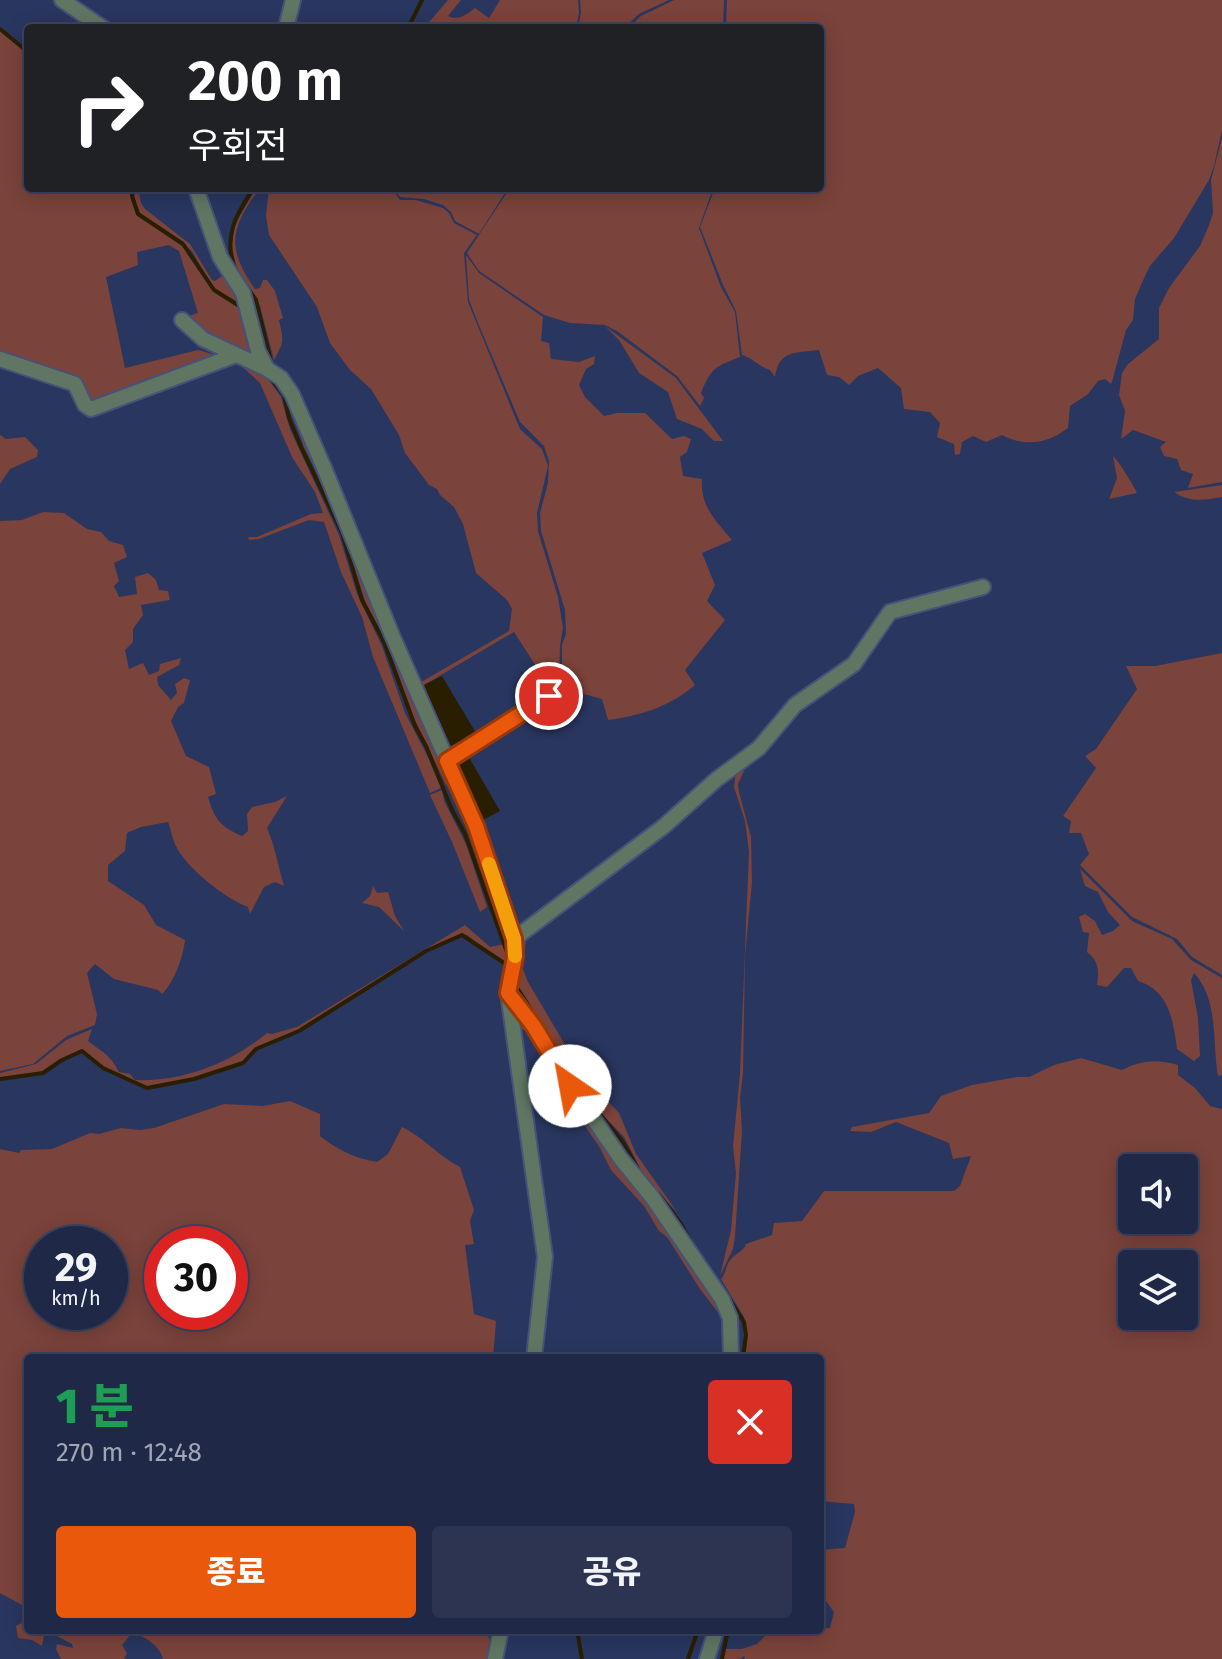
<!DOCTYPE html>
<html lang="ko">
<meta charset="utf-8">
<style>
:root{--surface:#1f2847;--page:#2c3452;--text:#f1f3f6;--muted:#a1a6b4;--line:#3c4460;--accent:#ea580c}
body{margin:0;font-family:"Fira Sans","Noto Sans KR",sans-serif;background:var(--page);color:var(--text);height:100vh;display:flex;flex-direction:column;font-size:30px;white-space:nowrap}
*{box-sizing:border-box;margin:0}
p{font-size:26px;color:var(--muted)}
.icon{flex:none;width:44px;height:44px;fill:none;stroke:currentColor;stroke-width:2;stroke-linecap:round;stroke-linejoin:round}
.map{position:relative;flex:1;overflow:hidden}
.panel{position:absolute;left:24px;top:1354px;width:800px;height:280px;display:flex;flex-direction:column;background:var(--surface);border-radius:8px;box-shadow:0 4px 20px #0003,0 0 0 2px var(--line)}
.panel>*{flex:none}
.hud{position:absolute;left:24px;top:24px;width:800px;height:168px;border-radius:8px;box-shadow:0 4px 20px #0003,0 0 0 2px var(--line);background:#202124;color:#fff;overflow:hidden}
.buttons{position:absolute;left:1118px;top:1154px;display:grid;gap:16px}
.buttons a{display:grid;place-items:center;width:80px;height:80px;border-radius:8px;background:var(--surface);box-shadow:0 4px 20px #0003,0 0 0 2px var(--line);font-size:40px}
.speed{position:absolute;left:24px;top:1226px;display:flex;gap:16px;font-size:40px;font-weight:700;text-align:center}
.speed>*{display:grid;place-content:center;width:104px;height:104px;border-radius:50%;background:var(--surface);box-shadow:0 4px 20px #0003,0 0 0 2px var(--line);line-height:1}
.speed small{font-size:20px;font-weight:400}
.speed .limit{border:12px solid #d22;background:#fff;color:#111}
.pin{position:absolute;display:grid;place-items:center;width:68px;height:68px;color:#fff;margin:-34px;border:4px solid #fff;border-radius:50%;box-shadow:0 2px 8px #0007}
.me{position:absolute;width:88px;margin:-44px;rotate:327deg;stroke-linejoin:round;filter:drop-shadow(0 0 6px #0008)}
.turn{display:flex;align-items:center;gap:28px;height:168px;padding:0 32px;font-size:36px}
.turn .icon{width:104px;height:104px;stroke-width:2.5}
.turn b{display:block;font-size:56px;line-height:68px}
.round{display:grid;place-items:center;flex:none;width:84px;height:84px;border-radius:8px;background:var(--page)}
.summary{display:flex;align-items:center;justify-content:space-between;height:136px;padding:0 32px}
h1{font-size:48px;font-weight:800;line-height:60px;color:#1e9e55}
.primary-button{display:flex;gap:16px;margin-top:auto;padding:16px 32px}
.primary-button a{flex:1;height:92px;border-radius:8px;background:var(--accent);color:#fff;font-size:32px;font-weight:800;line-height:92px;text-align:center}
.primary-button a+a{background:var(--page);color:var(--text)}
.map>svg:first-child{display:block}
.green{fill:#7a433b;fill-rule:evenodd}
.water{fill:#2a1e00}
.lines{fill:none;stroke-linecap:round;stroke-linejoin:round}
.stream{stroke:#2a1e00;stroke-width:4}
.street-casing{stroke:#465278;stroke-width:18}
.street{stroke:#607663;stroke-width:14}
.route-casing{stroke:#983908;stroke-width:20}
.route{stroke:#ea580c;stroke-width:14}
.slow{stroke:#f59e0b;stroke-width:14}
</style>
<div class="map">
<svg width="1222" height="1659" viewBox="0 0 1222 1659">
<rect width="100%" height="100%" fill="#29365f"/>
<!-- green -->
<g class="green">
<path d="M 448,0 L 461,0 L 448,16 C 459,21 466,15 475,8 L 489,18 L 500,0 L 578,0 L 579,13 L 576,28 L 424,28 Z"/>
<path d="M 580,0 L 669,0 L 639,14 L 624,28 L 578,28 L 581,12 Z"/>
<path d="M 674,0 L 724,0 L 723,28 L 628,28 L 641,16 Z"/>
<path d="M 727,0 L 1222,0 L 1222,130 L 1214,166 L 1209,180 L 1174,238 L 1150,266 L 1145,276 L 1135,299 L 1133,320 L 1126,330 L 1112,382 L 1111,384 L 1105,379 L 1098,381 L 1088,394 L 1070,406 L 1068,428 C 1047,444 1025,447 1002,435 L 986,442 L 973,436 L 962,442 L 960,454 L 955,455 L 954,444 L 937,437 L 940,423 L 930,412 L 904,409 L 901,388 L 878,368 L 858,376 L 849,385 L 839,377 L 827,375 L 819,350 C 795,353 779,350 775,377 L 770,370 C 759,367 753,358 742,355 L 736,311 L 723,285 L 700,227 L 715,188 L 820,188 L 820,28 L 726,28 Z"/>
<path d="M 0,30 L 28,53 L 28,188 L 133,188 L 131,197 L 138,215 L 185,248 L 216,293 L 247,312 L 252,350 L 235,352 L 183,318 L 198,313 L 179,251 L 169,245 L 137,252 L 138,265 L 106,277 L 125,368 L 198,350 L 226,358 L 93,403 L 82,383 L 0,356 Z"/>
<path d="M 1222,138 L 1222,482 L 1188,488 L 1193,474 L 1181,470 L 1177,459 L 1164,456 L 1160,447 L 1166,442 L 1133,430 L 1121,439 L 1125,411 L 1119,395 L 1122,373 L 1128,364 L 1159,339 L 1159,308 L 1169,288 L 1200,246 L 1209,225 L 1213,213 L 1211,180 Z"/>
<path d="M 135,188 L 138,188 L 141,203 L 145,209 L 190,244 L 212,280 L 215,281 L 225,274 L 245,306 L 213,288 L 192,251 L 140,213 L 133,195 Z"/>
<path d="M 256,188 L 260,188 C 230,228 226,247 255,289 L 260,288 L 263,280 L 267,280 L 275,291 L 283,318 L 279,320 C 284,342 284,342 274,360 L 260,306 L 238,271 L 231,251 L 235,224 Z"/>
<path d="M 269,188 L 392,188 L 400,200 L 416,200 L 443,208 L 449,213 L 454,223 L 477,235 L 464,253 L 468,302 L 520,429 L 542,449 L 548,466 L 537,513 L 538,531 L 558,597 L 563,628 L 560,646 L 559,681 L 552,691 L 514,632 L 424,685 L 448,748 L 462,741 L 463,743 L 448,752 L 416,685 L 509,631 L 512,609 L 507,600 L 476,573 L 463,524 L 454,507 L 440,495 L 437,489 L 429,485 L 405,453 L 399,435 L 371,389 L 350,370 L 330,343 L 317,307 L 269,235 L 266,216 Z"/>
<path d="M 394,188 L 508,188 L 479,234 L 455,221 L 451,212 L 443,205 L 424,199 L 400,197 Z"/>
<path d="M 510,188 L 713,188 L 699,228 L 721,287 L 735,312 L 740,357 C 716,367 712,366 701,393 L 704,398 L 700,406 L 677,376 L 617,331 L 605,325 L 570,323 L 544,315 L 479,271 L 467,253 Z"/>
<path d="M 466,255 L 479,273 L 543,317 L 541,341 L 549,343 L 551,359 L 579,362 L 595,356 L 594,364 L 586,369 L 579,385 L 585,397 L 604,416 L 617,413 L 645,413 L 672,439 L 684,436 L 691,439 L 687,452 L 680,457 L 683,476 L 702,479 C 700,506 716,521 732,540 L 702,553 L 715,585 L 707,601 L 725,620 L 685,670 L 695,685 C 671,706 640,716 608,720 L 602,699 L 584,694 L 562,682 L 562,645 L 566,634 L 565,610 L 541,531 L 540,513 L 548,483 L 549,461 L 544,446 L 520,422 L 480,328 L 469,300 Z"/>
<path d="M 605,326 L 676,378 L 723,441 L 714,441 L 702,429 L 677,419 L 668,392 L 639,373 L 619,340 Z"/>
<path d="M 238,363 L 266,376 L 281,397 L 290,429 L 339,535 L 357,594 L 382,646 L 405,713 L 428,757 L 441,788 L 430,793 L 373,657 L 362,617 L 341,572 L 324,522 L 309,520 L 259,539 L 249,540 L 248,537 L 257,537 L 311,514 L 323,513 L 315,492 L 292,457 L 260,383 Z"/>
<path d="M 280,380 L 453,782 L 446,785 L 413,716 L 386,640 L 366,604 L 335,510 L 304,447 Z"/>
<path d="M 0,435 L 6,439 L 25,437 L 38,450 L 37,457 L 10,469 L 0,484 Z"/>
<path d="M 1113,456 C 1118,460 1134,486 1137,493 L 1109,499 L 1117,478 Z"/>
<path d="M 1222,485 L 1222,497 C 1204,500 1190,503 1174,492 Z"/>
<path d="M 43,512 L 64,513 L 87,529 L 101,532 L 109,541 L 123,545 L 127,557 L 114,563 L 119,581 L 114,586 L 119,597 L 137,594 L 135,577 L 148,573 L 156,580 L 159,590 L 168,591 L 170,600 L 141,605 L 143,615 L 133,629 L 133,642 L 125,650 L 129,669 L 143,663 L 149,675 L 159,671 L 160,664 L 181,658 L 179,665 L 157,677 L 158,685 L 171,700 L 177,693 L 175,684 L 184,678 L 190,680 L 184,703 L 178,707 L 171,721 L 186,756 L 209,767 L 216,794 L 208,797 C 215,820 220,826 242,836 L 248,831 L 247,814 L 252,807 L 275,802 L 287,796 L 267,828 C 275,846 278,866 284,886 L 275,882 L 264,887 L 250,914 L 248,907 C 226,899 186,868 176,846 C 172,839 171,829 168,822 L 141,827 L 127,833 L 125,851 L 108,865 L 108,881 L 144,905 L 156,925 L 185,940 C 183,957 175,981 162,994 L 158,990 L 114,979 L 95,964 L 87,973 L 97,1014 L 95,1025 L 67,1036 L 33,1064 L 0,1071 L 0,521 L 22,520 Z"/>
<path d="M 1222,653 L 1222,975 L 1192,957 L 1177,939 L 1132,917 L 1080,865 L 1089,854 L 1081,833 L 1069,833 L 1071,821 L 1063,816 L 1096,768 L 1085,756 L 1096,749 L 1137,689 L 1126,666 L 1155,666 Z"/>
<path d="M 736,771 L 744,771 L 738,784 L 739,792 L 751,837 L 752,882 L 745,956 L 743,1073 L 740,1098 L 742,1132 L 735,1237 L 733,1249 L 720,1276 L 731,1230 L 736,1173 L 733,1146 L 740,1074 L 749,851 L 745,821 L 734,787 Z"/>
<path d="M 442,790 L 444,801 L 466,844 L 487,907 L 480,912 L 452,842 L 430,795 Z"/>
<path d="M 1080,869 L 1132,921 L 1172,939 L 1191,960 L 1222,978 L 1222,1075 L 1218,1076 C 1212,1043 1219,1000 1194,973 L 1191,980 L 1198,1018 L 1200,1056 L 1194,1061 L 1177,1049 C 1173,1019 1169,991 1138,981 L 1131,968 L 1124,968 L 1107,987 L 1097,985 C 1099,971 1099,961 1087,952 L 1089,933 L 1083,932 L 1079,917 L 1085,914 L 1095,921 L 1102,935 L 1113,931 L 1120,925 L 1108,912 L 1098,892 L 1085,886 Z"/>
<path d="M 373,886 L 377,893 L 388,892 L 395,916 L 404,931 L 379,907 L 362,903 L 370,896 Z"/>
<path d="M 465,925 L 490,947 L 504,944 L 507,963 L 486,951 L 467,935 L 443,941 L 426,950 L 298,1031 L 256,1048 L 242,1063 L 194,1079 L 146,1087 L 103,1067 L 82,1050 L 62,1059 L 43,1073 L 0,1079 L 0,1073 L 36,1064 L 66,1040 L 92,1029 L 88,1041 C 102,1052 110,1054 119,1072 L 130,1074 L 135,1080 C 183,1082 231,1063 267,1033 L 272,1034 L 297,1027 Z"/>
<path d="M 527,934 L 522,967 L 528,982 L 587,1082 L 598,1096 L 604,1097 L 619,1113 L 636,1154 L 677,1212 L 647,1181 L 624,1137 L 596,1108 L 518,987 L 515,979 L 518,945 Z"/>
<path d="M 521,1020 L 526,1021 L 550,1062 L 601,1134 L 623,1169 L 646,1194 L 723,1308 L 727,1317 L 727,1358 L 724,1358 L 723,1319 L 700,1289 L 667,1237 L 659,1231 L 644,1206 L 611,1170 L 600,1148 L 549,1073 L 529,1030 L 519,1029 L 518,1022 Z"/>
<path d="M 1081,1058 L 1122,1070 C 1142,1060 1156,1059 1178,1065 L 1178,1075 L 1195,1088 L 1210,1106 L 1222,1109 L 1222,1659 L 745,1659 L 744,1656 L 740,1659 L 723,1659 L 726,1649 L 742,1649 L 757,1644 L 766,1635 L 785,1630 L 830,1628 L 834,1612 L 820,1593 L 820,1550 L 845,1548 L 855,1512 L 854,1504 L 820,1501 L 820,1358 L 745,1358 L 747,1336 L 744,1317 L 721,1279 C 726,1273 725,1268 729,1262 C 734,1253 743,1253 746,1244 L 772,1235 L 774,1223 L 802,1221 L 824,1191 L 954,1191 L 960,1186 L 971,1156 L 953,1159 L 949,1143 L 896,1122 L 871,1132 L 850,1131 L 852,1127 L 929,1113 L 941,1096 L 972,1085 L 1017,1077 L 1029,1077 L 1054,1065 ZM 1184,1168 L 1184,1220 L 1132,1220 L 1132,1168 ZM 1132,1264 L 1184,1264 L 1184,1316 L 1132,1316 Z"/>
<path d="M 290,1101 L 320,1114 L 320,1136 C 338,1150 354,1158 377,1162 L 388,1154 L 402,1127 C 424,1137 438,1156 460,1167 L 474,1210 L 470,1221 L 474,1244 L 465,1245 L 474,1314 L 496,1321 L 493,1358 L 28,1358 L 28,1614 L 22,1605 L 0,1593 L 0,1149 L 19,1153 L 21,1150 L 52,1149 L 90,1133 L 99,1134 L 121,1128 L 140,1130 L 154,1128 L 224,1104 L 263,1106 ZM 42,1244 L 110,1244 L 110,1312 L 42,1312 ZM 162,1244 L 230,1244 L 230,1312 L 162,1312 Z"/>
<path d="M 24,1622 L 28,1622 L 28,1630 L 485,1630 L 494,1648 L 493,1659 L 163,1659 C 160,1646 145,1636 132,1633 L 122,1645 L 127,1653 L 124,1659 L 61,1659 L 56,1649 L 57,1644 L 73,1648 L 72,1644 L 55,1635 L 44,1636 L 42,1646 L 32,1640 L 18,1638 L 16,1626 Z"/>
</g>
<!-- water -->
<g class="water">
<path d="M 442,676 L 476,733 L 447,748 L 424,685 Z"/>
<path d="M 470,759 L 500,811 L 481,821 L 457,766 Z"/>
</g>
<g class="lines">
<!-- stream -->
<g class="stream">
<path d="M 408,28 L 422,0"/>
<path d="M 0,29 L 28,52"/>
<path d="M 134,188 L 132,196 L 138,214 L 183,244 L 214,290 L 241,307"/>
<path d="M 236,270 C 222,238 236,214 254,188"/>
<path d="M 245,284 L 256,300 L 272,366"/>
<path d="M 270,378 L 284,395 L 289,418 L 301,447 L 342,533 L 362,600 L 384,642 L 415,726 L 426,746 L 452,810 L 465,834 L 508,955"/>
<path d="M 514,983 L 578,1083"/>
<path d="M 0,1079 L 43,1073 L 62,1060 L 82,1051 L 103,1068 L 147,1088 L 194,1079 L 243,1063 L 256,1049 L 299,1031 L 426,951 L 462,935 L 510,967"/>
<path d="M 594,1107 L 623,1142 L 639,1171"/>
<path d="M 658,1193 L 681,1224 L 691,1242"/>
<path d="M 725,1292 L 744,1322 L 746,1335 L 743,1358"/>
<path d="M 577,1630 L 582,1659"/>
<path d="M 688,1659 L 698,1630"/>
<path d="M 722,1659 L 728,1630"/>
</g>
<!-- street casing -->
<g class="street-casing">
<g id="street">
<path d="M 62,0 L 103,28"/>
<path d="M 286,28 L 293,0"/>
<path d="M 196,188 L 220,257 L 243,293 L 258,351 L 267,369 L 281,378 L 292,394 L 325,470 L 392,635 L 476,826 L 514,939 L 515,957 L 508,993 L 545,1257 L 534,1358"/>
<path d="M 182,320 L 203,339 L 267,369"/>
<path d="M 0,359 L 75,384 L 85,405 L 91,409 L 236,355"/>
<path d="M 447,761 L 549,696"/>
<path d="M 514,939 L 663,827 L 717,779 L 759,748 L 795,705 L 854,664 L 890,612 L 983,587"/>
<path d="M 508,993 L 533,1025 L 554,1061 L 621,1159 L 652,1197 L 722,1299 L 730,1318 L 731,1358"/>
<path d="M 495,1659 L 501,1630"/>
<path d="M 707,1659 L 716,1630"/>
</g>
</g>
<!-- street -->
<use href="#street" class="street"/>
</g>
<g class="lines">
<!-- route casing -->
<g class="route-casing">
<path id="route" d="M 549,696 L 447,761 L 476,826 L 514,939 L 515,957 L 508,993 L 533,1025 L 570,1086"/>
</g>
<!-- route -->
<use href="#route" class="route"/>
<!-- slow -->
<path class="slow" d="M 489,864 L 514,939 L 515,956"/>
</g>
</svg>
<div class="buttons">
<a><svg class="icon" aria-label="sound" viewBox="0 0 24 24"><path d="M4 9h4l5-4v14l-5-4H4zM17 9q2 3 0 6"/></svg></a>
<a><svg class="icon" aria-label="layers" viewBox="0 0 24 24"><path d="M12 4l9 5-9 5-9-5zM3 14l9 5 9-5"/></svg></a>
</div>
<div class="speed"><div>29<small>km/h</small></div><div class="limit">30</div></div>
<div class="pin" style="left:549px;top:696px;background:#d93025"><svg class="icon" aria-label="arrive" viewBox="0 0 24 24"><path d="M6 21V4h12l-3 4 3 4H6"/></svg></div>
<svg class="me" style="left:570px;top:1086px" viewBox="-20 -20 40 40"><circle r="19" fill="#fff"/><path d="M0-13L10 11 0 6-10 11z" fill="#ea580c"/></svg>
<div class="hud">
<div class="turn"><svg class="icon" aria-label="right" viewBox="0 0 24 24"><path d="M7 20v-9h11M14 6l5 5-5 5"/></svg><div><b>200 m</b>우회전</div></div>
</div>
<section class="panel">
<div class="summary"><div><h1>1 분</h1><p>270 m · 12:48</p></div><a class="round" style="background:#d93025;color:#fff"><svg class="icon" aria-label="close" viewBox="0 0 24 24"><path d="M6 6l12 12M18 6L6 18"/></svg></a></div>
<div class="primary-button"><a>종료</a><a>공유</a></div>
</section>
</div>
